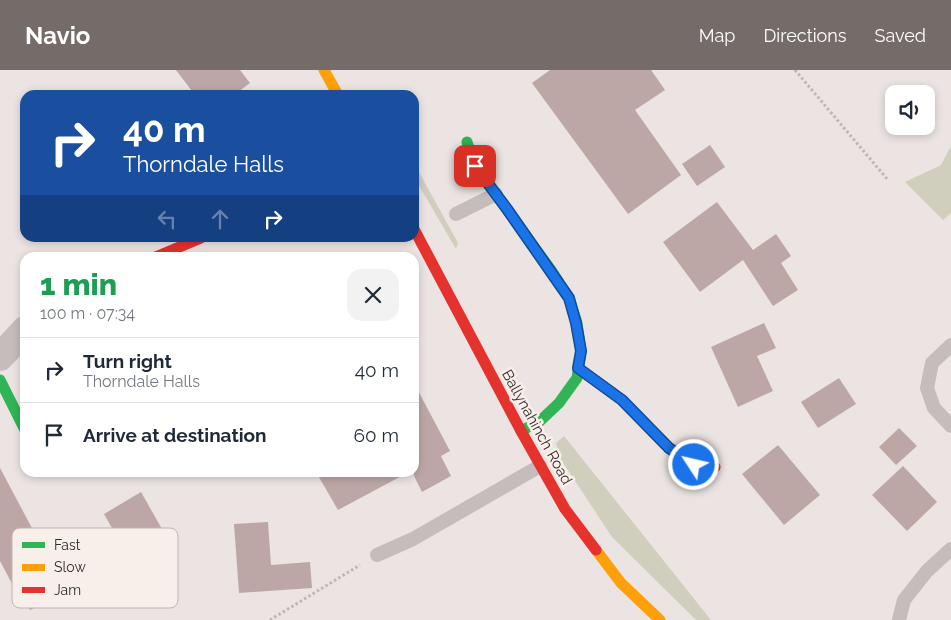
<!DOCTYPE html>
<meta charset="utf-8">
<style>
:root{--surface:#fff;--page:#f2f2f3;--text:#1f2937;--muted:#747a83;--line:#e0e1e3;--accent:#756c6a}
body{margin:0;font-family:Raleway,sans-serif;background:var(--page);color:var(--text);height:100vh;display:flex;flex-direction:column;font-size:19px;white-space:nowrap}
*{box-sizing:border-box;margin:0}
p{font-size:16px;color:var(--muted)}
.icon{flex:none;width:28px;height:28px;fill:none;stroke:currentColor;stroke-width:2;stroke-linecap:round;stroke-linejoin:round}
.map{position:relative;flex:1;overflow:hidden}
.sheet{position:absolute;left:20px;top:182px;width:399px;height:225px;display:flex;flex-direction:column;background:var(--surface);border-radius:15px;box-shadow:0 2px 8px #0003}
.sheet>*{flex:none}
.guide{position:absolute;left:20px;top:20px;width:399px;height:152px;border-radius:15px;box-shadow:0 2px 8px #0003;background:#1a4fa0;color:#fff;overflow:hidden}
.buttons{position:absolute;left:885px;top:15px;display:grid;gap:10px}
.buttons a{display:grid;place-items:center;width:50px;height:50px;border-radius:10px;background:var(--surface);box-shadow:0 2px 8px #0003;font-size:25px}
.pin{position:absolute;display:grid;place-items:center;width:42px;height:42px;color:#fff;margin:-21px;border-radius:10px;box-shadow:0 2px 8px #0006}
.me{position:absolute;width:55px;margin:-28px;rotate:305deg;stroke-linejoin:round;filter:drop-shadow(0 0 4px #0008)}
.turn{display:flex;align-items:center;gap:18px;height:105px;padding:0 20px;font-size:22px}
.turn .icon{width:65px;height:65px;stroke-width:2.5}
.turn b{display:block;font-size:35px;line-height:42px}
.lanes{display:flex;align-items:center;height:48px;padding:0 20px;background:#0003;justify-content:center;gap:25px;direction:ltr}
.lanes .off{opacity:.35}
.round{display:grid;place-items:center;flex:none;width:52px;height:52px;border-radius:15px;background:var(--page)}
.overview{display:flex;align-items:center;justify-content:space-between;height:85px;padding:0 20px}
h1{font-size:30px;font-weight:800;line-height:38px;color:#1e9e55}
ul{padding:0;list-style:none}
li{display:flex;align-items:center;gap:15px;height:65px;padding:0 20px;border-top:1px solid var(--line)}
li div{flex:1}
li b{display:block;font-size:19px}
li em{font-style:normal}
header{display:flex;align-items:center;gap:30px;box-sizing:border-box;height:70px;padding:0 25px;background:var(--accent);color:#fff}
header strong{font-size:24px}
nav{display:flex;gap:28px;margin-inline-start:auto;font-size:18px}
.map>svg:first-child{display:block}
.green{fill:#d0cfbe}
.building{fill:#bda7a6}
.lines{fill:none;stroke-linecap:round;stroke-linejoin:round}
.path{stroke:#bdb6b4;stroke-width:3;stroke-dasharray:2.5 2.5;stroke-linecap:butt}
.lane{stroke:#c4bdbb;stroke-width:14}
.street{stroke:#c4bdbb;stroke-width:28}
.fast{stroke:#30b455;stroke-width:11}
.slow{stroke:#ff9f0a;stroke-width:11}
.jam{stroke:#e5322d;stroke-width:11}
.route-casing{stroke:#114b97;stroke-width:12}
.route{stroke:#1a73e8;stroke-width:9}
.labels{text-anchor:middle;stroke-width:5;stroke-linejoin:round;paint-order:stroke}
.street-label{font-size:15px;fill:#352b2a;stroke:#f8eeea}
.key{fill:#f8eeea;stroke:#beb4b0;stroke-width:1}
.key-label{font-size:14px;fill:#352b2a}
</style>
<header>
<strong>Navio</strong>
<nav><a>Map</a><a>Directions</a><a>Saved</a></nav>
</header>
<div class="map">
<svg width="951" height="550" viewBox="0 0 951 550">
<rect width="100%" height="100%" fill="#ebe4e2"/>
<!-- green -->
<g class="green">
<path d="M 951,76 L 951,143 L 943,150 L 905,112 L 941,95 Z"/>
<path d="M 414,93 L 458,173 L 456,179 L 414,107 Z"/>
<path d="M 564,366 L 711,550 L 696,550 L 612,467 L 560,388 L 556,373 Z"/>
</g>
<!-- building -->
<g class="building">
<path d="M 176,0 L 240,0 L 250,13 L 234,25 L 195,25 Z"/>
<path d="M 550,0 L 651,0 L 665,20 L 635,40 L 681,105 L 628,144 L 532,13 Z"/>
<path d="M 710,75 L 725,97 L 697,116 L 682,94 Z"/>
<path d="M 717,132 L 753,180 L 776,164 L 791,186 L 781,193 L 798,220 L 773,236 L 743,190 L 700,222 L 663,172 Z"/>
<path d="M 764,253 L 776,278 L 757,286 L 773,321 L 738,337 L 711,277 Z"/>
<path d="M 839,308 L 856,334 L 818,358 L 801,332 Z"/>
<path d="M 414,313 L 450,381 L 441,386 L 451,406 L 422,422 L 414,406 Z"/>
<path d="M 899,358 L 917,376 L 896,395 L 879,377 Z"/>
<path d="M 778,375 L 820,425 L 784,455 L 742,404 Z"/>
<path d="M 903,396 L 937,432 L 907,461 L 872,425 Z"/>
<path d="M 0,398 L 42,477 L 52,471 L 66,498 L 104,478 L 116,501 L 95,512 L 93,508 L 30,540 L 21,523 L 32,517 L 31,516 L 17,523 L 0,491 Z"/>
<path d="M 316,402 L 409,402 L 338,440 Z"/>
<path d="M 141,422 L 162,459 L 125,481 L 104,444 Z"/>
<path d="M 268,452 L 271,495 L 310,492 L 312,518 L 239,523 L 234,454 Z"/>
</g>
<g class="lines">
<!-- path -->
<g class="path">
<path d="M 795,0 L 888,110"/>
<path d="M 270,550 L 360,495"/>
</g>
<!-- lane -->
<g class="lane">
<path d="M 456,144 L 496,124"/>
<path d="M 951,275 L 932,293 L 927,318 L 934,338 L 951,356"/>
<path d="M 377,485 L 413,469 L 540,396"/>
<path d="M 899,550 L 904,530 L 927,501 L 951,479"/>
</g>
<!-- street -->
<path class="street" d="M 0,287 L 25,260"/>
<!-- fast -->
<g class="fast">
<path d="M 467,72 L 475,96 L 551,200 L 569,228 L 577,253 L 581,281 L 577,308 L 559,333 L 540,351 L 521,361"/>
<path d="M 0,310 L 25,360"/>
</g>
<!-- slow -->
<g class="slow">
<path d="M 324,0 L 338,25"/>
<path d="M 596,480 L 621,513 L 660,550"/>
</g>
<!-- jam -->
<g class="jam">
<path d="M 414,159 L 521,361 L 565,439 L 596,480"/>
<path d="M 153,188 L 201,168"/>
<path d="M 578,298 L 622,330 L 669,378 L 694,395 L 715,397"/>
</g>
</g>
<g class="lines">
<!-- route casing -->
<g class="route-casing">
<path id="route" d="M 475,96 L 507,139 L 569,228 L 576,253 L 581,281 L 578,298 L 622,330 L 669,378 L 694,395"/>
</g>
<!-- route -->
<use href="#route" class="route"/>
</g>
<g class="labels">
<!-- street labels -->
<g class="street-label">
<text transform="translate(537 357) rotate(61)" y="5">Ballynahinch Road</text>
</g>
</g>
<!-- legend -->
<rect x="12" y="458" width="166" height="80" rx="8" class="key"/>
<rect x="22" y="472" width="23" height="6" fill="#30b455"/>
<rect x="22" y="494" width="23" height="7" fill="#ff9f0a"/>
<rect x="22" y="517" width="23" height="6" fill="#e5322d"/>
<g class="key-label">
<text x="54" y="480">Fast</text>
<text x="54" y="502">Slow</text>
<text x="54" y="525">Jam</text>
</g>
</svg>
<div class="buttons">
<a><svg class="icon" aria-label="sound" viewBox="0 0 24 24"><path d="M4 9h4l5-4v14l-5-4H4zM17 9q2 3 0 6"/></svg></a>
</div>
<div class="pin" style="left:475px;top:96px;background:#d93025"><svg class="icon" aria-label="arrive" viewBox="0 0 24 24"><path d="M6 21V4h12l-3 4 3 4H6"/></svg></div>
<svg class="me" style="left:694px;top:395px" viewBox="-20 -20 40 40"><circle r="17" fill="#1a73e8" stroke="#fff" stroke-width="3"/><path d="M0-11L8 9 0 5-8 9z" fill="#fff"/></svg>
<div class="guide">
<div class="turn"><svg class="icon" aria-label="right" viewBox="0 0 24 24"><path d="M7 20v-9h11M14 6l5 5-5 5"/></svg><div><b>40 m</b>Thorndale Halls</div></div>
<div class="lanes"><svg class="icon off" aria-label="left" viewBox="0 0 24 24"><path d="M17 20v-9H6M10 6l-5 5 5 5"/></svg><svg class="icon off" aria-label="ahead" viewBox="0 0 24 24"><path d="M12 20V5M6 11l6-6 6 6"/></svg><svg class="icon" aria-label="right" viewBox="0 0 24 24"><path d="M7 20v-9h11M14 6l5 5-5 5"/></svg></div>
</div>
<section class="sheet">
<div class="overview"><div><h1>1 min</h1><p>100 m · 07:34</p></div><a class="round"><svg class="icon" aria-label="close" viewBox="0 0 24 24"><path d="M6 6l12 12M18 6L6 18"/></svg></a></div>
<ul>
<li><svg class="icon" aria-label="right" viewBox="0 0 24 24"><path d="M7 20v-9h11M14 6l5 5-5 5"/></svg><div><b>Turn right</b><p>Thorndale Halls</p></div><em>40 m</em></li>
<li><svg class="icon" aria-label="arrive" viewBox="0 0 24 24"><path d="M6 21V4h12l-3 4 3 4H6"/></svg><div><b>Arrive at destination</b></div><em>60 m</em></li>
</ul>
</section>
</div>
